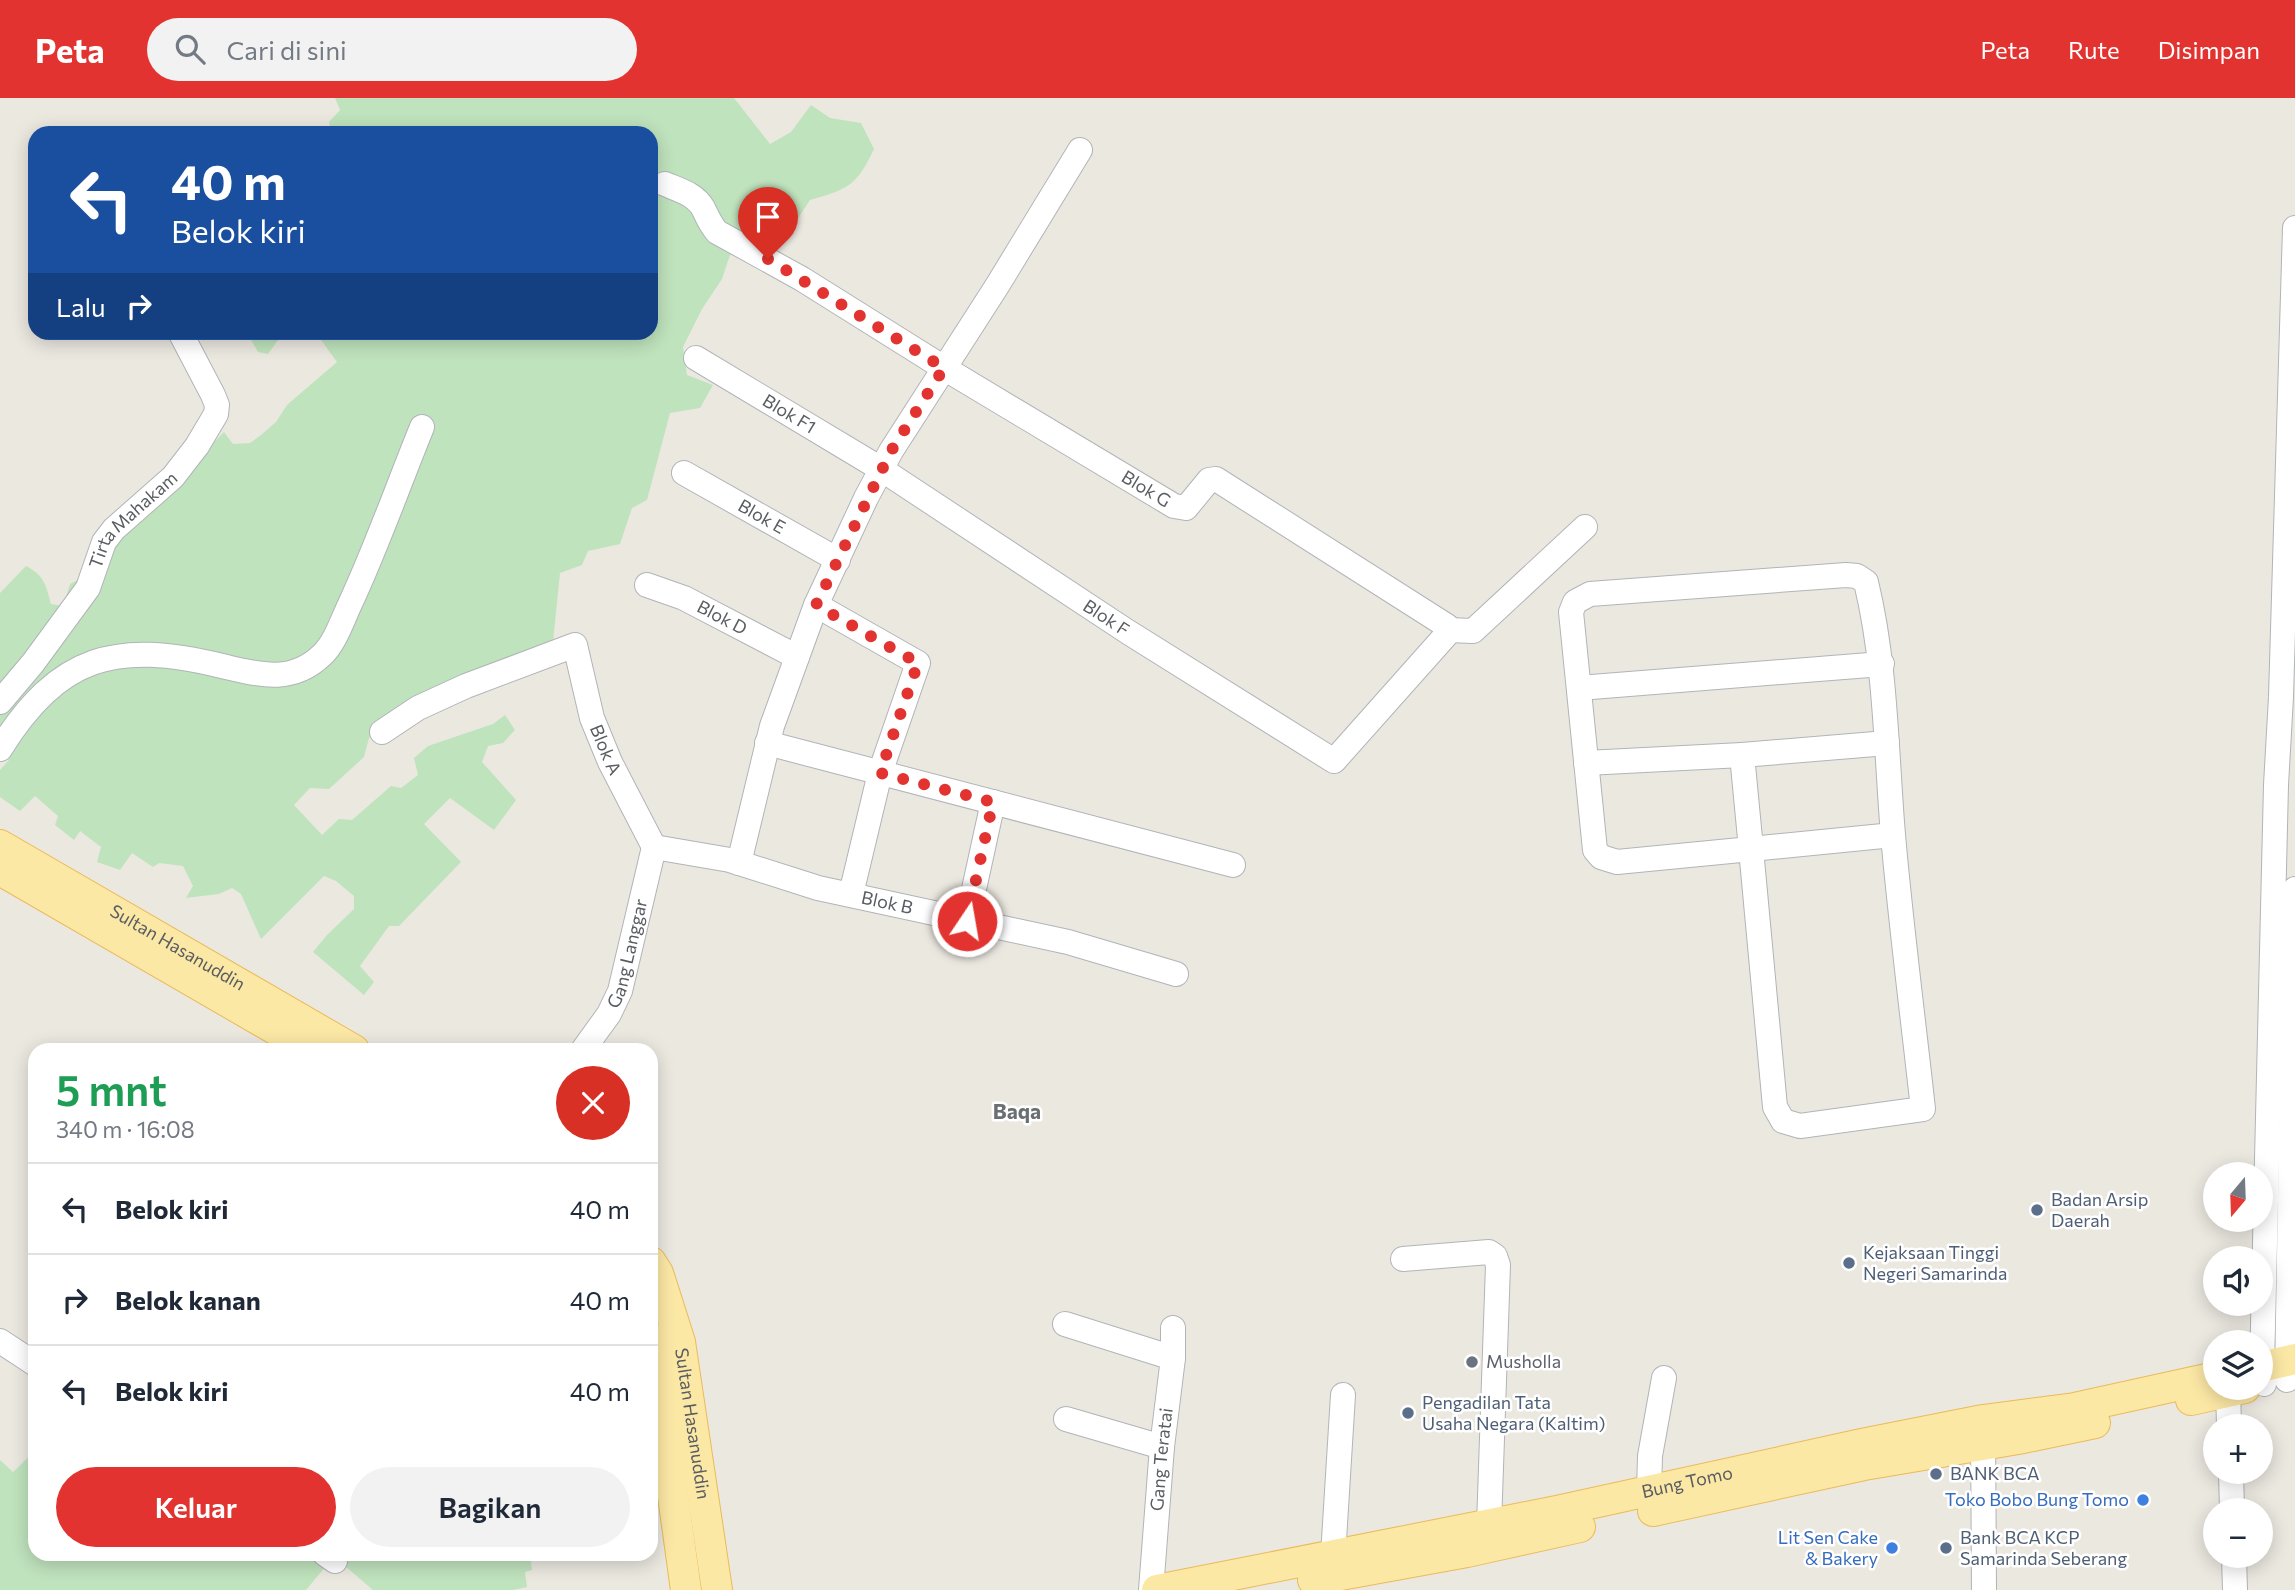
<!DOCTYPE html>
<html lang="id">
<meta charset="utf-8">
<style>
:root{--surface:#fff;--page:#f2f2f3;--text:#1f2937;--muted:#747a83;--line:#e0e1e3;--accent:#e23330}
body{margin:0;font-family:Commissioner,sans-serif;background:var(--page);color:var(--text);height:100vh;display:flex;flex-direction:column;font-size:26px;white-space:nowrap}
*{box-sizing:border-box;margin:0}
p{font-size:23px;color:var(--muted)}
.icon{flex:none;width:38px;height:38px;fill:none;stroke:currentColor;stroke-width:2;stroke-linecap:round;stroke-linejoin:round}
.map{position:relative;flex:1;overflow:hidden}
.drawer{position:absolute;left:28px;top:945px;width:630px;height:518px;display:flex;flex-direction:column;background:var(--surface);border-radius:21px;box-shadow:0 4px 18px #0003}
.drawer>*{flex:none}
.hud{position:absolute;left:28px;top:28px;width:630px;height:214px;border-radius:21px;box-shadow:0 4px 18px #0003;background:#1a4fa0;color:#fff;overflow:hidden}
.needle{width:46px;rotate:199deg}
.tools{position:absolute;left:2203px;top:1064px;display:grid;gap:14px}
.tools a{display:grid;place-items:center;width:70px;height:70px;border-radius:50%;background:var(--surface);box-shadow:0 4px 18px #0003;font-size:35px}
.pin{position:absolute;display:grid;place-items:center;width:60px;height:60px;color:#fff;margin:-72px -30px;border-radius:50% 50% 50% 0;rotate:-45deg;box-shadow:0 0 7px #0007}
.pin .icon{rotate:45deg}
.me{position:absolute;width:77px;margin:-38px;rotate:12deg;stroke-linejoin:round;filter:drop-shadow(0 0 5px #0008)}
.turn{display:flex;align-items:center;gap:24px;height:147px;padding:0 28px;font-size:32px}
.turn .icon{width:91px;height:91px;stroke-width:2.5}
.turn b{display:block;font-size:49px;line-height:60px}
.then{display:flex;align-items:center;height:66px;padding:0 28px;background:#0003;gap:14px;font-size:26px}
.round{display:grid;place-items:center;flex:none;width:74px;height:74px;border-radius:37px;background:var(--page)}
.head{display:flex;align-items:center;justify-content:space-between;height:119px;padding:0 28px}
h1{font-size:42px;font-weight:600;line-height:52px;color:#1e9e55}
.primary-button{display:flex;gap:14px;margin-top:auto;padding:14px 28px}
.primary-button a{flex:1;height:80px;border-radius:42px;background:var(--accent);color:#fff;font-size:28px;font-weight:600;line-height:80px;text-align:center}
.primary-button a+a{background:var(--page);color:var(--text)}
ul{padding:0;list-style:none}
li{display:flex;align-items:center;gap:21px;height:91px;padding:0 28px;border-top:2px solid var(--line)}
li div{flex:1}
li b{display:block;font-size:26px}
li em{font-style:normal}
header{display:flex;align-items:center;gap:42px;box-sizing:border-box;height:98px;padding:0 35px;background:var(--accent);color:#fff}
header strong{font-size:33px}
nav{display:flex;gap:38px;margin-inline-start:auto;font-size:24px}
.search{width:490px;height:63px;background:var(--page);display:flex;align-items:center;gap:18px;box-sizing:border-box;padding:0 24px;border-radius:38px;color:var(--muted);font-size:26px}
.map>svg:first-child{display:block}
.green{fill:#bfe3bd}
.lines{fill:none;stroke-linecap:round;stroke-linejoin:round}
.minor-casing{stroke:#b1b4b8;stroke-width:26}
.major-casing{stroke:#ebba59;stroke-width:32}
.minor{stroke:#fff;stroke-width:24}
.major{stroke:#fce8a5;stroke-width:30}
.route{stroke:#e23330;stroke-width:12;stroke-dasharray:0 21.6}
.service-dot{fill:#5c6f8a;stroke:#fff;stroke-width:2.5}
.worship-dot{fill:#6b7280;stroke:#fff;stroke-width:2.5}
.shop-dot{fill:#3f7fe0;stroke:#fff;stroke-width:2.5}
.labels{text-anchor:middle;stroke-width:5;stroke-linejoin:round;paint-order:stroke}
.street-label{font-size:18px;fill:#595d61;stroke:#fff}
.service-label{font-size:18px;fill:#4e5e75;stroke:#fff;text-anchor:start}
.worship-label{font-size:18px;fill:#5b616d;stroke:#fff;text-anchor:start}
.shop-label{font-size:18px;fill:#366cbe;stroke:#fff;text-anchor:end}
.quarter-label{font-size:21px;font-weight:bold;fill:#6a6f73;stroke:#fff}
</style>
<header>
<strong>Peta</strong>
<div class="search"><svg class="icon" aria-label="search" viewBox="0 0 24 24"><circle cx="10" cy="10" r="6"/><path d="M15 15l6 6"/></svg>Cari di sini</div>
<nav><a>Peta</a><a>Rute</a><a>Disimpan</a></nav>
</header>
<div class="map">
<svg width="2295" height="1492" viewBox="0 0 2295 1492">
<rect width="100%" height="100%" fill="#ebe8e0"/>
<!-- green -->
<g class="green">
<path d="M 335,0 L 734,0 L 770,46 L 791,34 L 811,7 L 830,20 L 861,25 L 874,51 C 857,87 849,91 810,102 L 777,152 L 730,157 L 722,181 L 702,211 L 683,249 L 687,277 L 713,287 L 700,310 L 670,315 L 647,402 L 632,410 L 620,446 L 588,453 L 582,467 L 560,475 L 553,544 L 413,600 L 369,640 L 364,659 L 329,691 L 310,690 L 294,707 L 322,737 L 339,721 L 352,722 L 391,688 L 401,690 L 418,677 L 414,660 L 428,648 L 493,626 L 505,617 L 515,632 L 503,645 L 488,648 L 482,664 L 516,702 L 494,732 L 450,700 L 424,726 L 461,764 L 399,828 L 389,828 L 360,868 L 374,884 L 364,897 L 313,854 L 327,837 L 354,811 L 354,798 L 336,783 L 324,778 L 261,841 L 241,796 L 232,790 L 219,796 L 186,800 L 193,788 L 183,768 L 159,765 L 153,769 L 132,755 L 120,772 L 97,764 L 101,749 L 80,733 L 74,742 L 55,727 L 58,718 L 35,698 L 20,713 L 0,699 L 0,672 L 9,662 L 0,655 L 0,495 L 26,468 C 44,477 46,487 51,506 L 63,508 L 70,486 L 81,480 L 224,334 L 233,346 L 250,345 L 261,337 L 276,324 L 287,307 L 337,264 L 316,235 L 651,234 L 651,35 L 331,35 L 329,24 L 340,12 Z"/>
<path d="M 247,235 L 283,235 L 268,256 L 258,254 Z"/>
<path d="M 35,1353 L 35,1456 L 322,1456 L 331,1462 L 306,1492 L 0,1492 L 0,1362 L 13,1374 Z"/>
<path d="M 331,1456 L 530,1456 L 532,1472 L 525,1474 L 527,1489 L 513,1492 L 373,1492 Z"/>
</g>
<g class="lines">
<!-- minor casing -->
<g class="minor-casing">
<g id="minor">
<path id="s1" d="M 665,86 C 679,92 695,96 703,110 C 708,120 710,126 717,134 L 802,181 L 944,270 L 1174,408 L 1186,410 L 1209,382 L 1216,381 L 1447,528 L 1447,536 L 1334,663 L 1128,534 L 881,371 L 696,260"/>
<path id="s2" d="M 684,375 L 838,462"/>
<path d="M 1846,477 L 1857,478 L 1866,484 C 1886,567 1886,652 1893,737 C 1901,828 1913,920 1923,1011 L 1800,1028 L 1783,1023 L 1775,1009 L 1751,751 L 1617,764 L 1601,759 L 1595,752 L 1571,514 L 1575,504 L 1590,496 Z"/>
<path id="s3" d="M 647,487 L 684,500 L 797,559"/>
<path d="M 816,507 L 918,565 L 880,675 L 851,796"/>
<path d="M 1448,532 L 1473,533 L 1585,429"/>
<path d="M 1579,590 L 1882,566"/>
<path id="s4" d="M 0,604 L 33,565 L 88,490 L 104,444 L 114,431 L 173,379 L 197,348 L 216,316 L 217,307 L 213,297 L 180,234"/>
<path id="s5" d="M 382,634 L 418,610 L 466,588 L 575,547 L 592,620 L 610,664 L 654,749"/>
<path d="M 767,645 L 1233,767"/>
<path d="M 0,651 C 59,557 116,542 222,568 C 257,576 291,587 322,557 C 335,545 342,523 350,506 C 377,448 398,388 422,329"/>
<path d="M 1742,657 L 1751,751 L 1893,737"/>
<path d="M 1586,665 L 1742,657 L 1887,645"/>
<path id="s6" d="M 654,749 L 730,762 L 818,790 L 1068,844 L 1176,876"/>
<path d="M 739,765 L 772,628 L 816,507 L 866,400 L 891,353 L 997,188 L 1080,52"/>
<path d="M 967,823 L 993,704"/>
<path id="s7" d="M 583,952 L 609,916 L 620,893 L 654,749"/>
<path d="M 1403,1161 L 1489,1154 L 1495,1158 L 1498,1167 L 1489,1427"/>
<path d="M 1065,1226 L 1173,1260"/>
<path d="M 0,1243 L 35,1266"/>
<path d="M 2287,1282 L 2295,791"/>
<path d="M 2264,1286 L 2262,1269 L 2276,687 L 2281,599 L 2295,130"/>
<path d="M 2228,1290 L 2229,1328"/>
<path d="M 1066,1321 L 1162,1349"/>
<path d="M 1983,1328 L 1984,1492"/>
<path d="M 2231,1374 L 2232,1412"/>
<path d="M 1649,1394 L 1650,1358 L 1664,1280"/>
<path d="M 325,1456 L 335,1463"/>
<path d="M 1333,1458 L 1343,1297"/>
<path d="M 2234,1458 L 2235,1492"/>
<path id="s8" d="M 1151,1492 L 1162,1349 L 1173,1260 L 1173,1230"/>
</g>
</g>
<!-- major casing -->
<g class="major-casing">
<g id="major">
<path id="s9" d="M 0,747 L 354,952"/>
<path d="M 0,772 L 311,952"/>
<path id="s10" d="M 651,1164 L 658,1175 L 680,1244 L 717,1492"/>
<path d="M 651,1239 L 686,1492"/>
<path d="M 2261,1269 L 2295,1261"/>
<path d="M 2191,1302 L 2245,1290"/>
<path d="M 1653,1413 L 1864,1367 L 2018,1341 L 2095,1325"/>
<path d="M 1313,1482 L 1467,1454 L 1580,1429"/>
<path id="s11" d="M 1157,1492 L 1557,1413 L 1862,1346 L 1983,1322 L 2075,1310 L 2216,1279"/>
</g>
</g>
<!-- minor -->
<use href="#minor" class="minor"/>
<!-- major -->
<use href="#major" class="major"/>
</g>
<g class="lines">
<!-- route -->
<path class="route" d="M 768,161 L 944,270 L 891,353 L 816,507 L 918,565 L 880,675 L 993,704 L 967,823"/>
</g>
<!-- markers -->
<g class="service-dot">
<circle cx="2037" cy="1112" r="7"/>
<circle cx="1849" cy="1165" r="7"/>
<circle cx="1408" cy="1315" r="7"/>
<circle cx="1936" cy="1376" r="7"/>
<circle cx="1946" cy="1450" r="7"/>
</g>
<circle class="worship-dot" cx="1472" cy="1264" r="7"/>
<g class="shop-dot">
<circle cx="2143" cy="1402" r="7"/>
<circle cx="1892" cy="1450" r="7"/>
</g>
<g class="labels">
<!-- street labels -->
<g class="street-label">
<text transform="translate(789 316) rotate(31)" y="6">Blok F1</text>
<text dy="6" stroke="none"><textPath href="#s1" startOffset="574">Blok G</textPath></text>
<text dy="6" stroke="none"><textPath href="#s2" startOffset="89">Blok E</textPath></text>
<text dy="6" stroke="none"><textPath href="#s4" startOffset="228">Tirta Mahakam</textPath></text>
<text dy="6" stroke="none"><textPath href="#s3" startOffset="82">Blok D</textPath></text>
<text transform="translate(1106 520) rotate(33)" y="6">Blok F</text>
<text dy="6" stroke="none"><textPath href="#s5" startOffset="322">Blok A</textPath></text>
<text dy="6" stroke="none"><textPath href="#s6" startOffset="240">Blok B</textPath></text>
<text dy="6" stroke="none"><textPath href="#s9" startOffset="205">Sultan Hasanuddin</textPath></text>
<text dy="6" stroke="none"><textPath href="#s7" startOffset="108">Gang Langgar</textPath></text>
<text dy="6" stroke="none"><textPath href="#s10" startOffset="168">Sultan Hasanuddin</textPath></text>
<text dy="6" stroke="none"><textPath href="#s8" startOffset="131">Gang Teratai</textPath></text>
<text dy="6" stroke="none"><textPath href="#s11" startOffset="541">Bung Tomo</textPath></text>
</g>
<!-- service labels -->
<g class="service-label">
<text x="2051" y="1108">Badan Arsip<tspan x="2051" dy="21">Daerah</tspan></text>
<text x="1863" y="1161">Kejaksaan Tinggi<tspan x="1863" dy="21">Negeri Samarinda</tspan></text>
<text x="1422" y="1311">Pengadilan Tata<tspan x="1422" dy="21">Usaha Negara (Kaltim)</tspan></text>
<text x="1950" y="1382">BANK BCA</text>
<text x="1960" y="1446">Bank BCA KCP<tspan x="1960" dy="21">Samarinda Seberang</tspan></text>
</g>
<!-- worship labels -->
<g class="worship-label">
<text x="1486" y="1270">Musholla</text>
</g>
<!-- shop labels -->
<g class="shop-label">
<text x="2129" y="1408">Toko Bobo Bung Tomo</text>
<text x="1878" y="1446">Lit Sen Cake<tspan x="1878" dy="21">&amp; Bakery</tspan></text>
</g>
<!-- quarter labels -->
<g class="quarter-label">
<text x="1017" y="1021">Baqa</text>
</g>
</g>
</svg>
<div class="tools">
<a><svg class="needle" viewBox="-14 -14 28 28"><path d="M0-13l5 13h-10z" fill="#e53935"/><path d="M0 13l5-13h-10z" fill="#747a83"/></svg></a>
<a><svg class="icon" aria-label="sound" viewBox="0 0 24 24"><path d="M4 9h4l5-4v14l-5-4H4zM17 9q2 3 0 6"/></svg></a>
<a><svg class="icon" aria-label="layers" viewBox="0 0 24 24"><path d="M12 4l9 5-9 5-9-5zM3 14l9 5 9-5"/></svg></a>
<a>+</a>
<a>−</a>
</div>
<div class="pin" style="left:768px;top:161px;background:#d93025"><svg class="icon" aria-label="arrive" viewBox="0 0 24 24"><path d="M6 21V4h12l-3 4 3 4H6"/></svg></div>
<svg class="me" style="left:967px;top:823px" viewBox="-20 -20 40 40"><circle r="17" fill="#e23330" stroke="#fff" stroke-width="3"/><path d="M0-11L8 9 0 5-8 9z" fill="#fff"/></svg>
<div class="hud">
<div class="turn"><svg class="icon" aria-label="left" viewBox="0 0 24 24"><path d="M17 20v-9H6M10 6l-5 5 5 5"/></svg><div><b>40 m</b>Belok kiri</div></div>
<div class="then">Lalu<svg class="icon" aria-label="right" viewBox="0 0 24 24"><path d="M7 20v-9h11M14 6l5 5-5 5"/></svg></div>
</div>
<section class="drawer">
<div class="head"><div><h1>5 mnt</h1><p>340 m · 16:08</p></div><a class="round" style="background:#d93025;color:#fff"><svg class="icon" aria-label="close" viewBox="0 0 24 24"><path d="M6 6l12 12M18 6L6 18"/></svg></a></div>
<ul>
<li><svg class="icon" aria-label="left" viewBox="0 0 24 24"><path d="M17 20v-9H6M10 6l-5 5 5 5"/></svg><div><b>Belok kiri</b></div><em>40 m</em></li>
<li><svg class="icon" aria-label="right" viewBox="0 0 24 24"><path d="M7 20v-9h11M14 6l5 5-5 5"/></svg><div><b>Belok kanan</b></div><em>40 m</em></li>
<li><svg class="icon" aria-label="left" viewBox="0 0 24 24"><path d="M17 20v-9H6M10 6l-5 5 5 5"/></svg><div><b>Belok kiri</b></div><em>40 m</em></li>
</ul>
<div class="primary-button"><a>Keluar</a><a>Bagikan</a></div>
</section>
</div>
